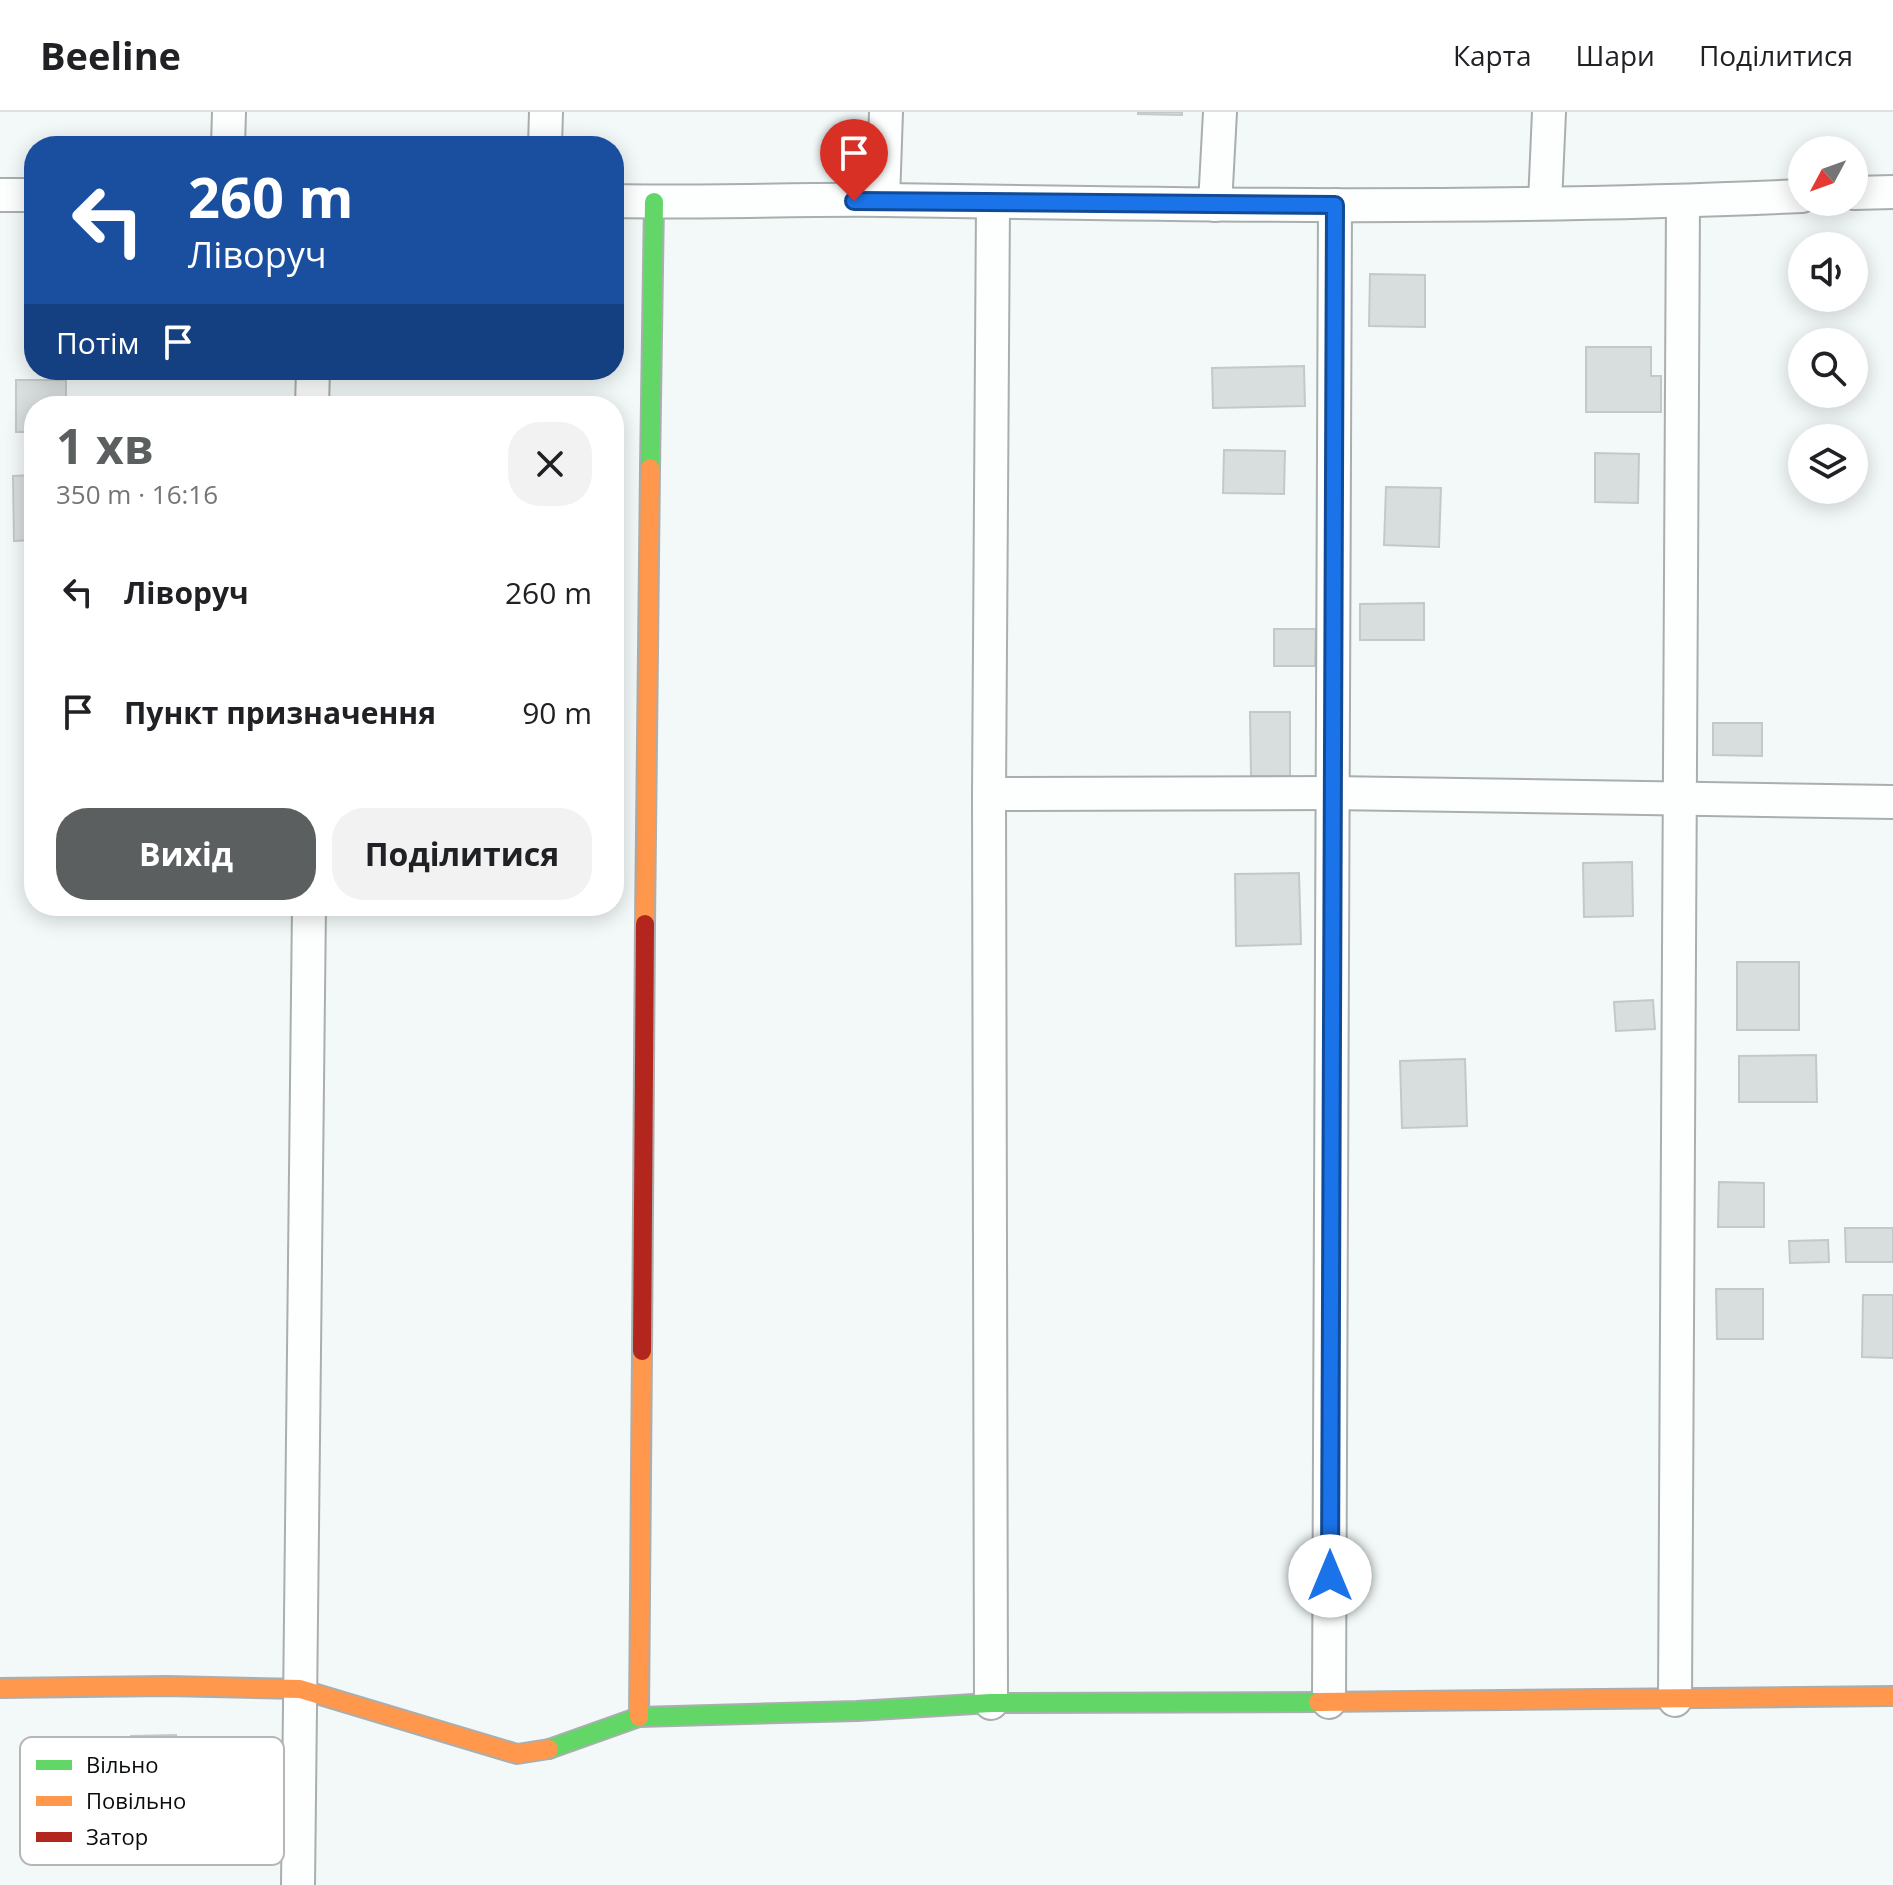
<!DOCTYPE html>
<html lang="uk">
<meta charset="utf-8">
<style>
:root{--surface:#fff;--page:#f2f2f2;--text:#202124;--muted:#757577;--line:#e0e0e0;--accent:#5b5f60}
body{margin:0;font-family:"Open Sans",sans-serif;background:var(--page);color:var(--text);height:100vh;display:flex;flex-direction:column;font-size:30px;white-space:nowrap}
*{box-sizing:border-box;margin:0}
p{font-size:26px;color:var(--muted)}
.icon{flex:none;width:44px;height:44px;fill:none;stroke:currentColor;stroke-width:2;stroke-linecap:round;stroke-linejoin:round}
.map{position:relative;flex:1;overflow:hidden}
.panel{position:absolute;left:24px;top:284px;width:600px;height:520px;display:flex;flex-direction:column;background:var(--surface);border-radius:32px;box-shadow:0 4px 20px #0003}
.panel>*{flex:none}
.top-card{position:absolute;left:24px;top:24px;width:600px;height:244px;border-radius:32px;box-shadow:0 4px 20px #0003;background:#1a4fa0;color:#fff;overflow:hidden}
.needle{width:52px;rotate:229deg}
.buttons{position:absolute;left:1788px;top:24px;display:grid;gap:16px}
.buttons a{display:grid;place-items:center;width:80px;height:80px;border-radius:50%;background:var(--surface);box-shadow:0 4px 20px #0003;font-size:40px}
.pin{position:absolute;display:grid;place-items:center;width:68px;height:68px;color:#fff;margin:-82px -34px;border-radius:50% 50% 50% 0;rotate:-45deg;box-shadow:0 0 8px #0007}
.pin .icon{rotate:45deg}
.me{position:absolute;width:88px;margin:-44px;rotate:0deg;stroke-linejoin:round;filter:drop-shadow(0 0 6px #0008)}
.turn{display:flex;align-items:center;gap:28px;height:168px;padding:0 32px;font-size:36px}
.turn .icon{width:104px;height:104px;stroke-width:2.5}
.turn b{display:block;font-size:56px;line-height:68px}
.then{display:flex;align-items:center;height:76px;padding:0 32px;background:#0003;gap:16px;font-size:30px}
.round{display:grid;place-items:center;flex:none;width:84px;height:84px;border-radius:32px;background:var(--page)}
.summary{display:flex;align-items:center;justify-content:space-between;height:136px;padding:0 32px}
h1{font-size:48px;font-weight:700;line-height:60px;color:var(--accent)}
.primary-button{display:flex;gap:16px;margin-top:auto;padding:16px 32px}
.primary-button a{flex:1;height:92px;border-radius:32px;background:var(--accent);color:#fff;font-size:32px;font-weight:700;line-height:92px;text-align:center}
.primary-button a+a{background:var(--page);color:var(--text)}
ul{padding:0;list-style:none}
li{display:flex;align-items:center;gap:24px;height:120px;padding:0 32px}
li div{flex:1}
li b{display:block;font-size:30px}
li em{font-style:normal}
header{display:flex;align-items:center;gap:48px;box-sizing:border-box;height:112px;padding:0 40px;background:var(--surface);border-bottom:2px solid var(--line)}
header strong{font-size:38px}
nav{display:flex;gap:44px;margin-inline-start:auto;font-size:28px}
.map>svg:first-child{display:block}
.building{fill:#d8dddd;stroke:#c3c8c8;stroke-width:2}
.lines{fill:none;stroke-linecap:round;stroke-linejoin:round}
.street-casing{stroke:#a9aeae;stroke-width:36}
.fast-casing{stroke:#a9aeae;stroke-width:22}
.slow-casing{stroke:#a9aeae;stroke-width:22}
.jam-casing{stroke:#a9aeae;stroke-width:22}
.street{stroke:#fdfefe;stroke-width:32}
.fast{stroke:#63d668;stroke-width:18}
.slow{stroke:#ff974d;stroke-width:18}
.jam{stroke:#b3261e;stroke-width:18}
.route-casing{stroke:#114b97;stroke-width:20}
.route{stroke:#1a73e8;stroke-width:14}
.key{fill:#fff;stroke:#b5b6b6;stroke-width:2}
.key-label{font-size:22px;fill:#090c0d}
</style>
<header>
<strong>Beeline</strong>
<nav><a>Карта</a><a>Шари</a><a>Поділитися</a></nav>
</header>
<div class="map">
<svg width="1893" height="1773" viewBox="0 0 1893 1773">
<rect width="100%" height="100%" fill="#f3f9f9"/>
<!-- building -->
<g class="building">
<path d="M 1138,0 L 1182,0 L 1182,3 L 1138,2 Z"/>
<path d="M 1370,162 L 1425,163 L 1425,215 L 1369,214 Z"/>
<path d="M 1586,235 L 1651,235 L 1651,264 L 1661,264 L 1661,300 L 1586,300 Z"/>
<path d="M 1304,254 L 1305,294 L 1213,296 L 1212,256 Z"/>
<path d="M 16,268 L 66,268 L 66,294 L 34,294 L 34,320 L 16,320 Z"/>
<path d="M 1224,338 L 1285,339 L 1284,382 L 1223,381 Z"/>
<path d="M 1595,341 L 1639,342 L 1638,391 L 1595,390 Z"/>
<path d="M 34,363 L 34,428 L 14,429 L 13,364 Z"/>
<path d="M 1386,375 L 1441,376 L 1439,435 L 1384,433 Z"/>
<path d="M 1424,491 L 1424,528 L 1360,528 L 1360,492 Z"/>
<path d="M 1274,517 L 1316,517 L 1315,554 L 1274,554 Z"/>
<path d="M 1250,600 L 1290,600 L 1290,664 L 1251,664 Z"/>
<path d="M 1713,611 L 1762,611 L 1762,644 L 1713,643 Z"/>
<path d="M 1632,750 L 1633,804 L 1584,805 L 1583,751 Z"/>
<path d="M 1299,761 L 1301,832 L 1236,834 L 1235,762 Z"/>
<rect x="1737" y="850" width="62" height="68"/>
<path d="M 1653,888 L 1655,917 L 1616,919 L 1614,890 Z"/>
<path d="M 1816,943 L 1817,990 L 1739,990 L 1739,944 Z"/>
<path d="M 1465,947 L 1467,1014 L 1402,1016 L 1400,949 Z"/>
<path d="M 1719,1070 L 1764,1071 L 1764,1115 L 1718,1115 Z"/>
<path d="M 1845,1116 L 1893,1116 L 1893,1150 L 1846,1150 Z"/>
<path d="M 1828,1128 L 1829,1150 L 1790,1151 L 1789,1129 Z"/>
<path d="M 1716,1177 L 1763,1177 L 1763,1227 L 1717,1227 Z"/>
<path d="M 1863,1183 L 1893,1183 L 1893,1246 L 1862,1245 Z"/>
<path d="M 176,1623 L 177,1667 L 132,1668 L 131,1624 Z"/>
</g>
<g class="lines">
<!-- street casing -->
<g class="street-casing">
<g id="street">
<path d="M 228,34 L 229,0"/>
<path d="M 545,34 L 546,0"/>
<path d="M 1854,81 L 1893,80"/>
<path d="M 0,83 L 34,83"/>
<path d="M 883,88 L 886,0"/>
<path d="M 614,89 C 704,91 795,87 885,88 C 1191,93 1497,98 1802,84"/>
<path d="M 1545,91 L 1549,0"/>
<path d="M 1215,93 L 1220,0"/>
<path d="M 312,294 L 313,258"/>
<path d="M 989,682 L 1331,681 L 1893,690"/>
<path d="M 1675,1588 L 1683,90"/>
<path d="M 1329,1590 L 1335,93"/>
<path d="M 991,1591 L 989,682 L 993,91"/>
<path d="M 298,1773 L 309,794"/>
</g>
</g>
<!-- fast casing -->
<g class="fast-casing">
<g id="fast">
<path d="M 650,356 L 654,90"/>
<path d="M 549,1637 L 639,1605 L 857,1599 L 991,1591 L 1318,1590"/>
</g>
</g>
<!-- slow casing -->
<g class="slow-casing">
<g id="slow">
<path d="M 645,812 L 650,356"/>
<path d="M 0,1576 L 167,1574 L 300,1577 L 517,1642 L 549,1637"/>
<path d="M 1318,1590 L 1893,1584"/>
<path d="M 639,1605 L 642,1239"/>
</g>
</g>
<!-- jam casing -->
<g class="jam-casing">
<path id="jam" d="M 642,1239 L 645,812"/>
</g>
<!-- street -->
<use href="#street" class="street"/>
<!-- fast -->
<use href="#fast" class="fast"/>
<!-- slow -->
<use href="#slow" class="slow"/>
<!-- jam -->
<use href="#jam" class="jam"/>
</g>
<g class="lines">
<!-- route casing -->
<g class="route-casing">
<path id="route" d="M 854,89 L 1335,93 L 1330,1464"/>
</g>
<!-- route -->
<use href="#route" class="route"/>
</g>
<!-- legend -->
<rect x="20" y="1625" width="264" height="128" rx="12" class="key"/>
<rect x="36" y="1648" width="36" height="10" fill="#63d668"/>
<rect x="36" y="1684" width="36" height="10" fill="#ff974d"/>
<rect x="36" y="1720" width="36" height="10" fill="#b3261e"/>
<g class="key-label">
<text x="86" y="1661">Вільно</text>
<text x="86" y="1697">Повільно</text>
<text x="86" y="1733">Затор</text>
</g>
</svg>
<div class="buttons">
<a><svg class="needle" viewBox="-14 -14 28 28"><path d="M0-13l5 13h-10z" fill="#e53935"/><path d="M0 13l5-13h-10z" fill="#757577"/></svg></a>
<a><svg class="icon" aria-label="sound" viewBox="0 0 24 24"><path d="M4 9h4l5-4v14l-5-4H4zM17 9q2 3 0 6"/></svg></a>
<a><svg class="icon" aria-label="search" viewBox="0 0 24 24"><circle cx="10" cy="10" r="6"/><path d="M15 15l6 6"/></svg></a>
<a><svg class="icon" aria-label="layers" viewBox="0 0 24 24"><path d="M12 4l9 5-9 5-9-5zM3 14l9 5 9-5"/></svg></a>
</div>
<div class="pin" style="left:854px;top:89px;background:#d93025"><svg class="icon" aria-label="arrive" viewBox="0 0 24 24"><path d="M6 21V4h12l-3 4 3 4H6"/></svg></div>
<svg class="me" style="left:1330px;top:1464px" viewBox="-20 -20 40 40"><circle r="19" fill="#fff"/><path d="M0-13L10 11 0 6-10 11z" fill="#1a73e8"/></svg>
<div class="top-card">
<div class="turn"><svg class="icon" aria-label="left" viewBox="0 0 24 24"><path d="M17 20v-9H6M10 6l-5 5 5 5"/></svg><div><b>260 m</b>Ліворуч</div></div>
<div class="then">Потім<svg class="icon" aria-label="arrive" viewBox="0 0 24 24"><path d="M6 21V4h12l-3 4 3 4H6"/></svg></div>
</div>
<section class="panel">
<div class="summary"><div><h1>1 хв</h1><p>350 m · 16:16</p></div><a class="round"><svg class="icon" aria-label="close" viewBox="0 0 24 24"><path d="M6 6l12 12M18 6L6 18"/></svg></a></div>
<ul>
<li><svg class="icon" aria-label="left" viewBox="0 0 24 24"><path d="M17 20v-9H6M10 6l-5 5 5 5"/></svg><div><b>Ліворуч</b></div><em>260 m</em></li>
<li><svg class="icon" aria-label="arrive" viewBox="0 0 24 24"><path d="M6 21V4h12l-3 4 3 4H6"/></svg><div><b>Пункт призначення</b></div><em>90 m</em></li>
</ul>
<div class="primary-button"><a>Вихід</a><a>Поділитися</a></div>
</section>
</div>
